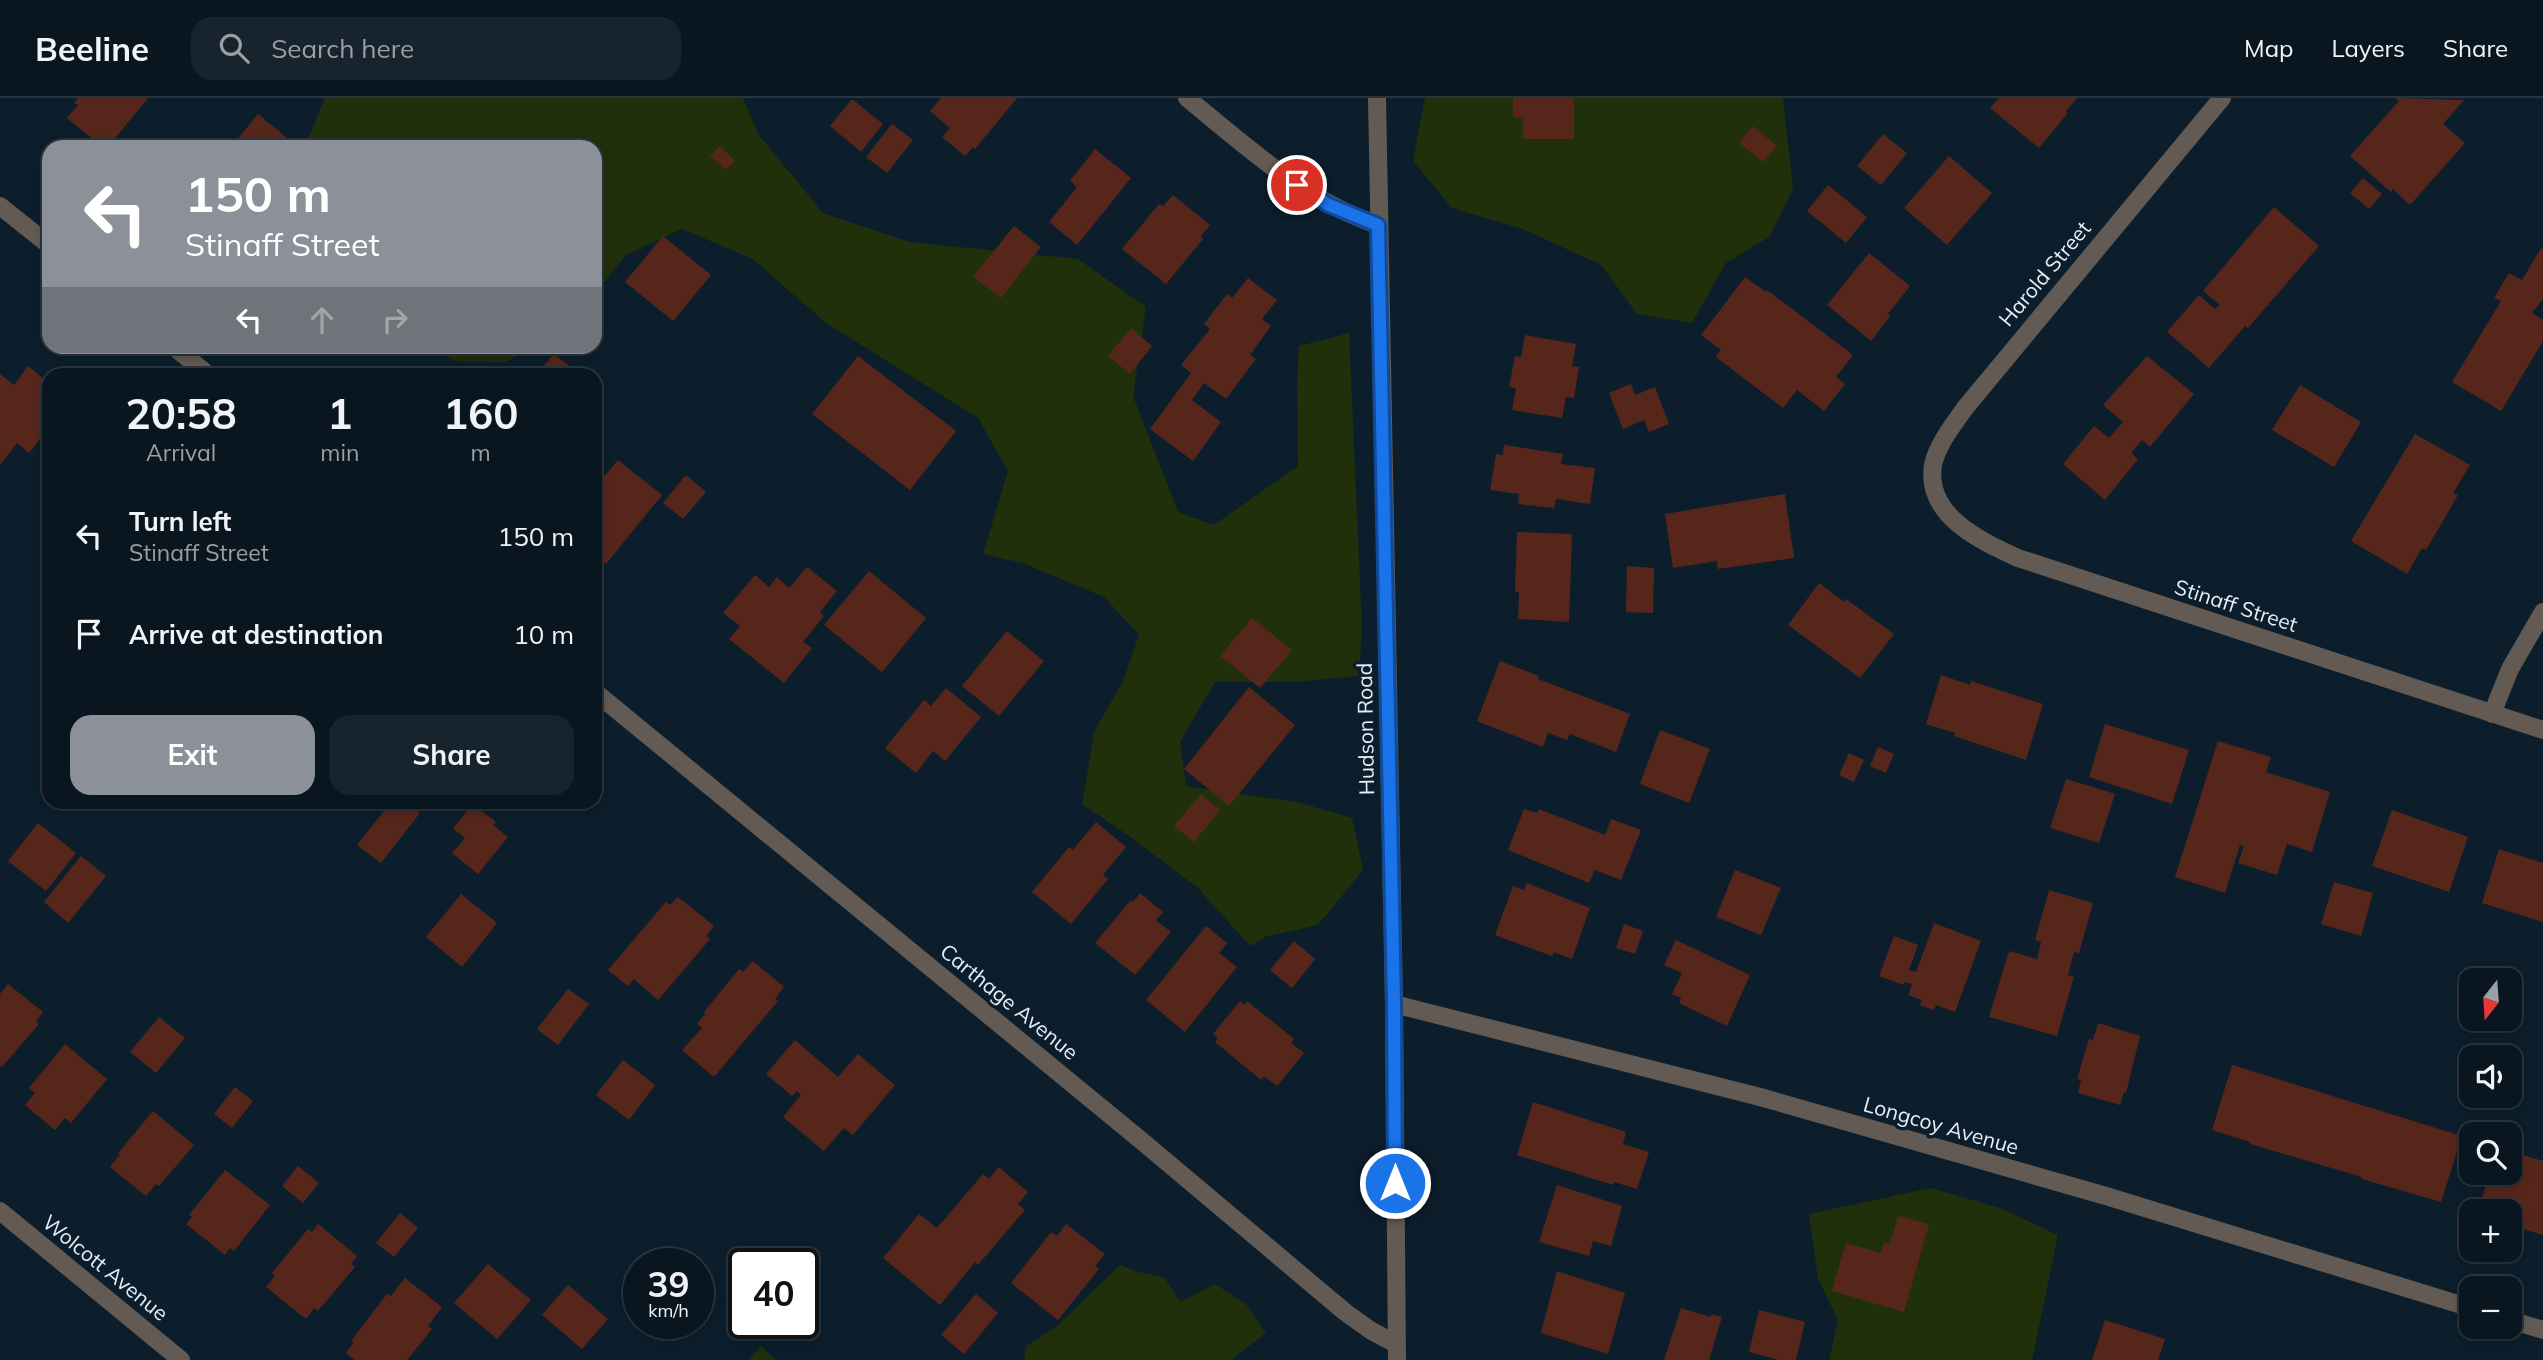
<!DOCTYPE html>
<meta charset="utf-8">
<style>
:root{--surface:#091620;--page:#17232d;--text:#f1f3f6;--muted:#999fa5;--line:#29353e;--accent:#8c9099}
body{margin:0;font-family:Mulish,sans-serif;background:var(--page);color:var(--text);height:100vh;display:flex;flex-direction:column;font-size:26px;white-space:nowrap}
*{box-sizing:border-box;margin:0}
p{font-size:23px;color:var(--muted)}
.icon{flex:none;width:38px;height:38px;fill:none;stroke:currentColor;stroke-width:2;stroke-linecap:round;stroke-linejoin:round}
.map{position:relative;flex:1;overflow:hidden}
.drawer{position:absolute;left:42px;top:270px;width:560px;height:441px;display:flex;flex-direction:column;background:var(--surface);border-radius:21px;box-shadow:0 4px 10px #0003,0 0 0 2px var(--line)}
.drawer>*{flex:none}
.guide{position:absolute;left:42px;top:42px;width:560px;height:214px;border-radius:21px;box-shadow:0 4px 10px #0003,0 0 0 2px var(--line);background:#8c9099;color:#fff;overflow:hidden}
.needle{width:46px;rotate:197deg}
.fabs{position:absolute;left:2459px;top:870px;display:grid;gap:14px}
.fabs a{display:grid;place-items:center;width:63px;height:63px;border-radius:14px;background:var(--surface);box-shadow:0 4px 10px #0003,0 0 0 2px var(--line);font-size:35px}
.speed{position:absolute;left:623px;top:1150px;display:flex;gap:14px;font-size:35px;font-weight:700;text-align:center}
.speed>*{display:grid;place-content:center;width:91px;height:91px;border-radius:50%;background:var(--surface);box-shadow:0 4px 10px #0003,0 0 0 2px var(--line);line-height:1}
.speed small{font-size:18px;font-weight:400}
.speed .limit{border:4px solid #111;border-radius:10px;background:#fff;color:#111}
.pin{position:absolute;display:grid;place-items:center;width:60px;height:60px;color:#fff;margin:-30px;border:4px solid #fff;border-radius:50%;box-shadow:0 2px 7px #0007}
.me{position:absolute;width:77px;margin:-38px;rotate:0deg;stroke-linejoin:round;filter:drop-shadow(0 0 5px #0008)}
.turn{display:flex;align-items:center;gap:24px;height:147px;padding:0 28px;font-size:32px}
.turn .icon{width:91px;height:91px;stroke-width:2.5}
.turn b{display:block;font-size:49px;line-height:60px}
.lanes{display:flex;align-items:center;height:66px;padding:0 28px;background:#0003;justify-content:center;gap:35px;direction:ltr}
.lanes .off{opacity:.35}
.eta{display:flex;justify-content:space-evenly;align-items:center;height:119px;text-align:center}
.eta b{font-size:42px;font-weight:700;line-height:49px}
.button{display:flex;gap:14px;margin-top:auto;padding:14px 28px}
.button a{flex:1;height:80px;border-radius:21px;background:var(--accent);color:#fff;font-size:28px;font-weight:700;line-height:80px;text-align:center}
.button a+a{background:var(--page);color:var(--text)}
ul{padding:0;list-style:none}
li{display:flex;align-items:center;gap:21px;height:98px;padding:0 28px}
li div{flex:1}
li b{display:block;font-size:26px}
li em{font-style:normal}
header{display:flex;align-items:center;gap:42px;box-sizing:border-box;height:98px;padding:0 35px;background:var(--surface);border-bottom:2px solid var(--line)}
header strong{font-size:33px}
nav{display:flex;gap:38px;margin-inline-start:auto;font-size:24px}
.search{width:490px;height:63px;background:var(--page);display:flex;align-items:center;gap:18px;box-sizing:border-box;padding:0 24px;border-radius:21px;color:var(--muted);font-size:26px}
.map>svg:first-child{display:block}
.green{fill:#1f300b}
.building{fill:#57261b}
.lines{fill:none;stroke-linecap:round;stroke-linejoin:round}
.minor{stroke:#625a53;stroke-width:18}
.tertiary{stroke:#625a53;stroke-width:18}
.route-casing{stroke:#114b97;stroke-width:18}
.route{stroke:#1a73e8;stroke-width:12}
.labels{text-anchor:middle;stroke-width:7;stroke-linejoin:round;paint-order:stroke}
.street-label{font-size:21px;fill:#e4eff9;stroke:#0c1e2b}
</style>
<header>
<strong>Beeline</strong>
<div class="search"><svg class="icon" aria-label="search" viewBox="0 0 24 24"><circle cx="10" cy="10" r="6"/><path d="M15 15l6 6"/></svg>Search here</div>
<nav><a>Map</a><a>Layers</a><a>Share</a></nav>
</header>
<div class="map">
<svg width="2543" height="1262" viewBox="0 0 2543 1262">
<rect width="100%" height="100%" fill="#0c1e2b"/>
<!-- green -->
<g class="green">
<path d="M 325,0 L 743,0 L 758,36 L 823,115 L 910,144 L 1078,161 L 1146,209 L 1133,298 L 1178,414 L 1214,427 L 1298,368 L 1297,285 L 1299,248 L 1349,235 L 1362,529 L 1359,578 L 1294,584 L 1215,584 L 1180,644 L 1186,688 L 1297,704 L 1352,720 L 1363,772 L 1318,827 L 1265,839 L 1250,848 L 1198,790 L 1132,740 L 1082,706 L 1094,634 L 1123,583 L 1139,537 L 1104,499 L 1023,465 L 983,456 L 1008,373 L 978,320 L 826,225 L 753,161 L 682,131 L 626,157 L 595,195 L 595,49 L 305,49 Z"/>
<path d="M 1425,0 L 1783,0 L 1793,91 L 1769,139 L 1726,165 L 1692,225 L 1637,216 L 1601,167 L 1523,131 L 1452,110 L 1413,63 Z"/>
<path d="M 437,249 L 531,249 L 507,264 L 453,263 Z"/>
<path d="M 1931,1090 L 2000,1110 L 2058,1137 L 2032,1262 L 1829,1262 L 1838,1222 L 1818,1181 L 1809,1116 Z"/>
<path d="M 1120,1167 L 1138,1174 L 1164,1179 L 1180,1204 L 1215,1186 L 1246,1206 L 1266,1235 L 1231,1262 L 1024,1262 L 1026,1248 L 1057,1228 Z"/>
<path d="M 761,1248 L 776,1262 L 749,1262 Z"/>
</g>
<!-- building -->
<g class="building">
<path d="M 78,0 L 148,0 L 108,49 L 103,49 L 67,20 L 78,7 L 74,5 Z"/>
<path d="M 941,0 L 1017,0 L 975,51 L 973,49 L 965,58 L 942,39 L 950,30 L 930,13 Z"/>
<path d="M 1513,0 L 1574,0 L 1574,41 L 1523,41 L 1523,19 L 1513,19 Z"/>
<path d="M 1999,0 L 2077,0 L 2066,13 L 2068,15 L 2039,50 L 1990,10 Z"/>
<path d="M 2396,0 L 2464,2 L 2443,26 L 2465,45 L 2410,107 L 2393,91 L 2391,94 L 2350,58 L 2399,3 Z"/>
<path d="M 852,1 L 883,26 L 861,54 L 830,28 Z"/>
<path d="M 258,16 L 286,39 L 278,49 L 231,49 Z"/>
<path d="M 892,26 L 913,42 L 887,75 L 866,59 Z"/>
<path d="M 1753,28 L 1777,48 L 1763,64 L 1739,45 Z"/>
<path d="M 1883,36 L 1907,55 L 1881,87 L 1857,68 Z"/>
<path d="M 719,48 L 735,62 L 726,72 L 710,58 Z"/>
<path d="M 1095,51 L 1131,80 L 1077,147 L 1049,124 L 1077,89 L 1070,83 Z"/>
<path d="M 1949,58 L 1992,95 L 1947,147 L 1904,110 Z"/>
<path d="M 2363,80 L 2382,96 L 2369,111 L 2350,95 Z"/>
<path d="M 1828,87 L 1867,119 L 1846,145 L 1807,113 Z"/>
<path d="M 1173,97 L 1210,127 L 1201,138 L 1203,141 L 1166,186 L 1122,151 L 1159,106 L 1163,108 Z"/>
<path d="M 2274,109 L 2319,148 L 2248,230 L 2245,228 L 2209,270 L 2167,234 L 2199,197 L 2215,211 L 2220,207 L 2203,193 Z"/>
<path d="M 1014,128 L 1041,149 L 1001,200 L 973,179 Z"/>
<path d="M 663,138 L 711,177 L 673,223 L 625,184 Z"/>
<path d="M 2541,150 L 2543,151 L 2543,201 L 2532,215 L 2543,222 L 2543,243 L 2501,313 L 2452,284 L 2501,203 L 2494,200 L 2509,175 L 2522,182 Z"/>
<path d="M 1869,155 L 1910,188 L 1888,216 L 1890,218 L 1871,243 L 1827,207 Z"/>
<path d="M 1745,179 L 1766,194 L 1767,192 L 1853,257 L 1836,279 L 1845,286 L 1824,313 L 1797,292 L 1783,310 L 1716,259 L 1721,252 L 1701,237 Z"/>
<path d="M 1248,180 L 1277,202 L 1262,221 L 1271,228 L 1250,257 L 1256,261 L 1226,301 L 1204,285 L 1192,302 L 1221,324 L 1193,363 L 1150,331 L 1191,275 L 1181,267 L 1210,231 L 1204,226 L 1227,196 L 1232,200 Z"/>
<path d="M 1131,230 L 1152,248 L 1130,276 L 1108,258 Z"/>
<path d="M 1525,237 L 1576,246 L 1572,268 L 1579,269 L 1574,300 L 1566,299 L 1562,320 L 1512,312 L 1516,290 L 1509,289 L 1515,258 L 1521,259 Z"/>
<path d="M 414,248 L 432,248 L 426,257 Z"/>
<path d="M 554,256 L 580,276 L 537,276 Z"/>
<path d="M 858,258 L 956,333 L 910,392 L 812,316 Z"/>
<path d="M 2147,258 L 2194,296 L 2150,349 L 2142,342 L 2131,355 L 2138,361 L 2105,402 L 2063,366 L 2094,328 L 2109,340 L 2123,324 L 2103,307 Z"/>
<path d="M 28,268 L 49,285 L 49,330 L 29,355 L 17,345 L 0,367 L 0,276 L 14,287 Z"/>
<path d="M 1631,286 L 1635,297 L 1655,289 L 1669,326 L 1649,334 L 1644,322 L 1623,331 L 1609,295 Z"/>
<path d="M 2300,287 L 2361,324 L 2334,369 L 2272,332 Z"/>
<path d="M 2415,336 L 2470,367 L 2453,395 L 2458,397 L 2426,452 L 2422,450 L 2407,476 L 2351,443 Z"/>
<path d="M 1504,347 L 1563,356 L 1561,366 L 1595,370 L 1590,406 L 1556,401 L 1554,410 L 1518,406 L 1519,396 L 1490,392 L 1496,356 L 1503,357 Z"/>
<path d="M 618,362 L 662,397 L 606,466 L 595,457 L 595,390 Z"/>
<path d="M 686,377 L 706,394 L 683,421 L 663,405 Z"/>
<path d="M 49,384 L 49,399 L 42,393 Z"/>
<path d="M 1785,396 L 1794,460 L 1718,471 L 1717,463 L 1673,470 L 1665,416 Z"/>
<path d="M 1517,434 L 1572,436 L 1569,524 L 1518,521 L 1519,494 L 1515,494 Z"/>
<path d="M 1627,468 L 1654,470 L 1653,515 L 1626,514 Z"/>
<path d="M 807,469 L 837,493 L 820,514 L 824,518 L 803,544 L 812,550 L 784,585 L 729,541 L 740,528 L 723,515 L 755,477 L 769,489 L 777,479 L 789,490 Z"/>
<path d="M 869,473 L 926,520 L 882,574 L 824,527 Z"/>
<path d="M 1819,485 L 1844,504 L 1846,501 L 1894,536 L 1860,580 L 1788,527 Z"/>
<path d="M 1252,520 L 1292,552 L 1260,590 L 1220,558 Z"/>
<path d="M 1007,533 L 1044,563 L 999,618 L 962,588 Z"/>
<path d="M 1500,563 L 1539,578 L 1538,581 L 1630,616 L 1616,654 L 1570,636 L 1567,642 L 1548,635 L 1543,649 L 1477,623 Z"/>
<path d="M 1941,577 L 1970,587 L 1971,583 L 2043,606 L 2026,662 L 1954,638 L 1955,635 L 1926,626 Z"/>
<path d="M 1249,589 L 1295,627 L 1229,708 L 1184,671 Z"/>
<path d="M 946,590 L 981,619 L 945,663 L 933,653 L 916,675 L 885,650 L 924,602 L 931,608 Z"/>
<path d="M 2105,626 L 2189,652 L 2172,706 L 2089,679 Z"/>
<path d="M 1660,632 L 1710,651 L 1689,705 L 1640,686 Z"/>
<path d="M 2218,643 L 2271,659 L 2266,674 L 2330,694 L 2312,754 L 2287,746 L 2277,777 L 2238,765 L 2244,748 L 2240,747 L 2225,795 L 2175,779 Z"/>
<path d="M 1878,649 L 1894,656 L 1886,675 L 1870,668 Z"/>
<path d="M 1849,655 L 1864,662 L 1854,684 L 1839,677 Z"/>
<path d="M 2066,681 L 2115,696 L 2099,745 L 2050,730 Z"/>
<path d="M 1201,696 L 1220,712 L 1194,744 L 1174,728 Z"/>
<path d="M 227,704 L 248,704 L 240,714 Z"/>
<path d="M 391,704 L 408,704 L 407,705 L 420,715 L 381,765 L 357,747 Z"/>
<path d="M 473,706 L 496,724 L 493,727 L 508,739 L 478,776 L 452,755 L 465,740 L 453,730 Z"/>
<path d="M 1524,711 L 1537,715 L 1539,711 L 1605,737 L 1611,721 L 1641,732 L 1621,782 L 1595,772 L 1589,785 L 1508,752 Z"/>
<path d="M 2392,712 L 2468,739 L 2449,794 L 2372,768 Z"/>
<path d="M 1096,724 L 1126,749 L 1103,777 L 1108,781 L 1071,826 L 1032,794 L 1069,749 L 1073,752 Z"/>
<path d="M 38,725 L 76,755 L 46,793 L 8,763 Z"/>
<path d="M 2499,751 L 2543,765 L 2543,824 L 2482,805 Z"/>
<path d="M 81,758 L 106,778 L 68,825 L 44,804 Z"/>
<path d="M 1735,772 L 1781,790 L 1761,837 L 1716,819 Z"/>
<path d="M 2334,784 L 2373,795 L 2361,838 L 2321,826 Z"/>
<path d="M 1527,785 L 1590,810 L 1572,861 L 1554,854 L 1552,858 L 1495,837 L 1513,788 L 1524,792 Z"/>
<path d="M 2049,792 L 2093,805 L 2079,855 L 2074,854 L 2068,877 L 2074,879 L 2057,938 L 1989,919 L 2009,853 L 2037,861 L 2041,844 L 2035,842 Z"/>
<path d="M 1140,795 L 1163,814 L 1156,822 L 1171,834 L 1135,877 L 1095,845 L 1131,802 L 1133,804 Z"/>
<path d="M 461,796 L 497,825 L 462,869 L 426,839 Z"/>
<path d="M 678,799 L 714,828 L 706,838 L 710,841 L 658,902 L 634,881 L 628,888 L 608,872 L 666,804 L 670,807 Z"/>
<path d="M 1934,825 L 1981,843 L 1955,914 L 1936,907 L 1934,912 L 1920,907 L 1922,902 L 1908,897 L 1912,886 L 1904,884 L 1904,887 L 1879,878 L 1894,838 L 1918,847 L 1909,872 L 1916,874 Z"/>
<path d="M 1624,826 L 1643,833 L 1635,856 L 1616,850 Z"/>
<path d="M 1206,828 L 1227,845 L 1219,855 L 1237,869 L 1185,934 L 1146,902 Z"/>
<path d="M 1676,842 L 1750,877 L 1727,928 L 1679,905 L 1681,900 L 1672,896 L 1682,875 L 1664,867 Z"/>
<path d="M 1294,843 L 1315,861 L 1292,890 L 1270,872 Z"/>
<path d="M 753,863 L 784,889 L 775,901 L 778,903 L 714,979 L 682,952 L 702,930 L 697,926 L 705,916 L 704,914 L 739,871 L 743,874 Z"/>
<path d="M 8,886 L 43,914 L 36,923 L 39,926 L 2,969 L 0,968 L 0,896 Z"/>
<path d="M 568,891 L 589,906 L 558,947 L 537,931 Z"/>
<path d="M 1240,903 L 1244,907 L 1247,903 L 1294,941 L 1291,945 L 1304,955 L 1277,988 L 1264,978 L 1261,982 L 1215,944 L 1218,940 L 1213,936 Z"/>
<path d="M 159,919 L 185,940 L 156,975 L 130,954 Z"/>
<path d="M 2098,925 L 2140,938 L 2126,995 L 2124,994 L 2120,1007 L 2078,995 L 2081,982 L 2077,981 L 2089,941 L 2093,942 Z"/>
<path d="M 795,942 L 838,979 L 858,956 L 895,987 L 853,1037 L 844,1030 L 824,1053 L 783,1019 L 801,997 L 797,993 L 792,998 L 766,976 Z"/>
<path d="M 65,946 L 107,981 L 71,1025 L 65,1020 L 55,1032 L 25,1007 L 35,995 L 29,990 Z"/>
<path d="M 623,962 L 655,987 L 629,1022 L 596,997 Z"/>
<path d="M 2232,967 L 2462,1038 L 2441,1104 L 2362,1081 L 2362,1079 L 2250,1046 L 2250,1044 L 2212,1032 Z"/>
<path d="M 235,989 L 253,1003 L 232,1030 L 214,1016 Z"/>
<path d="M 1533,1004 L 1626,1034 L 1623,1046 L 1649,1054 L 1637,1091 L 1614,1084 L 1613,1087 L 1517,1057 Z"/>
<path d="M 153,1013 L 194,1047 L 159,1088 L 156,1086 L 146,1098 L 110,1069 L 120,1056 L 118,1055 Z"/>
<path d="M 2510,1053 L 2543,1063 L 2543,1137 L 2510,1127 L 2510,1113 L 2478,1113 L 2490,1074 L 2510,1074 Z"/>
<path d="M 298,1068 L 319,1085 L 303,1105 L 282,1088 Z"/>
<path d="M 999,1069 L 1028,1094 L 1018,1106 L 1025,1112 L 978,1167 L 975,1164 L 940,1207 L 883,1160 L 919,1116 L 937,1130 L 983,1076 L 989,1081 Z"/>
<path d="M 225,1072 L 270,1107 L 234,1153 L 230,1150 L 225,1157 L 186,1126 L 192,1119 L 189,1117 Z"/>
<path d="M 1557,1087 L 1622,1108 L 1611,1148 L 1593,1143 L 1589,1158 L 1539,1144 Z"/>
<path d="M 400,1115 L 418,1130 L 394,1159 L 376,1145 Z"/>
<path d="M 1898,1118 L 1929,1126 L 1904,1214 L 1832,1193 L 1846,1145 L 1881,1155 L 1884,1144 L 1890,1146 Z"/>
<path d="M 318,1126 L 357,1158 L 351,1166 L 355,1169 L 318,1213 L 314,1210 L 306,1221 L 266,1189 L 275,1178 L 272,1175 L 308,1131 L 312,1134 Z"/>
<path d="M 1066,1126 L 1105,1156 L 1095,1168 L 1099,1171 L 1058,1222 L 1011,1185 L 1051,1134 L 1057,1138 Z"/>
<path d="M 488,1166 L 531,1202 L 497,1241 L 454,1205 Z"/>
<path d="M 1557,1173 L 1625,1195 L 1608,1256 L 1541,1235 Z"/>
<path d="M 405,1180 L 442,1209 L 428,1228 L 432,1231 L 407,1262 L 355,1262 L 346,1255 L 354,1244 L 351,1243 L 387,1196 L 391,1198 Z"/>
<path d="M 568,1187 L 608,1221 L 582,1251 L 542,1217 Z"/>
<path d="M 976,1196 L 998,1215 L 964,1256 L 941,1237 Z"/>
<path d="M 1681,1210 L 1711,1219 L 1711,1216 L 1722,1219 L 1709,1262 L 1664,1262 Z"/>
<path d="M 1759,1212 L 1805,1224 L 1796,1262 L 1779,1262 L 1749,1254 Z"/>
<path d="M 2105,1222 L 2165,1241 L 2158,1262 L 2092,1262 Z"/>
</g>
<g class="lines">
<!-- minor -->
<g class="minor">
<path d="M 1187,0 C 1247,49 1304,102 1378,127"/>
<path d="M 2222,0 L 1965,310 C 1953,327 1937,347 1933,367 C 1925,418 1981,443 2018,460 L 2543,632"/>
<path d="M 0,108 L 49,147"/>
<path d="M 173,248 L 207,276"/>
<path d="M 595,594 L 1143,1044 L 1345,1214 L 1370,1232 L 1396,1246"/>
<path d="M 2492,616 L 2510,571 L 2543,514"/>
<path d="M 0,1113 L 181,1262"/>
</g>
<!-- tertiary -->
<g class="tertiary">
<path d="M 1377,0 L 1394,906 L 1397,1262"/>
<path d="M 1394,906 L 1760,999 L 2106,1098 L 2471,1210"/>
<path d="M 2510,1222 L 2543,1232"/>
</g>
</g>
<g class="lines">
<!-- route casing -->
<g class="route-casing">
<path id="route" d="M 1297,87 L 1329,107 L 1378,127 L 1394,906 L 1395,1085"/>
</g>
<!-- route -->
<use href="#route" class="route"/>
</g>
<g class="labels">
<!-- street labels -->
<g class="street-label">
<text transform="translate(2045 176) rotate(-50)" y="7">Harold Street</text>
<text transform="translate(2236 508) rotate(18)" y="7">Stinaff Street</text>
<text transform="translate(1366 631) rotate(-91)" y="7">Hudson Road</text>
<text transform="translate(1009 904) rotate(39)" y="7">Carthage Avenue</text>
<text transform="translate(1941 1028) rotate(16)" y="7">Longcoy Avenue</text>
<text transform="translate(105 1170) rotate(39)" y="7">Wolcott Avenue</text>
</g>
</g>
</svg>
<div class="fabs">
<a><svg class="needle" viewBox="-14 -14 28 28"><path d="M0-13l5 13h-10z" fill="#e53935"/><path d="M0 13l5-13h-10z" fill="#999fa5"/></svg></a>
<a><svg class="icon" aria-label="sound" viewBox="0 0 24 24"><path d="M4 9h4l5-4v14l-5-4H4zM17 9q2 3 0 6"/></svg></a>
<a><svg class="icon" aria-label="search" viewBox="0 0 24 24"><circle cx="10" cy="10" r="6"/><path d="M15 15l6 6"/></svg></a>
<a>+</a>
<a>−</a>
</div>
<div class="speed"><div>39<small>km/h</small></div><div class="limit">40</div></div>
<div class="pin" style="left:1297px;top:87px;background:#d93025"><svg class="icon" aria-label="arrive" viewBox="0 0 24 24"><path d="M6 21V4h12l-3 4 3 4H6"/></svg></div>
<svg class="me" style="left:1395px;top:1085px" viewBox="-20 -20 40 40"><circle r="17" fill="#1a73e8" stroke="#fff" stroke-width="3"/><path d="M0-11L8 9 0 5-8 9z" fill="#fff"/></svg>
<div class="guide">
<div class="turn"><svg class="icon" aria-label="left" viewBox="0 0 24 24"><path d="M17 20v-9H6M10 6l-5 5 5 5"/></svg><div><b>150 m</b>Stinaff Street</div></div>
<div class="lanes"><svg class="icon" aria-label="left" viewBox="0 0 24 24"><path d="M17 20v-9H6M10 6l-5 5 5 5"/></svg><svg class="icon off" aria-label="ahead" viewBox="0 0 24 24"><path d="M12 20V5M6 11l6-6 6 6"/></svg><svg class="icon off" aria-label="right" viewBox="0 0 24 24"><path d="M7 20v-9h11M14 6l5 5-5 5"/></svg></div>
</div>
<section class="drawer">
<div class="eta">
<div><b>20:58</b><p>Arrival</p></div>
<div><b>1</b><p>min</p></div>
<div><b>160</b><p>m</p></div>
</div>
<ul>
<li><svg class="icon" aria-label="left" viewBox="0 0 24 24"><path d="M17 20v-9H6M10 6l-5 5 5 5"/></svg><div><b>Turn left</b><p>Stinaff Street</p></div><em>150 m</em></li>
<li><svg class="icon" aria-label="arrive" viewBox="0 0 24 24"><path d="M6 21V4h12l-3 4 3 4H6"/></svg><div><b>Arrive at destination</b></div><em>10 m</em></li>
</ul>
<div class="button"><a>Exit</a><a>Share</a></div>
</section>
</div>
